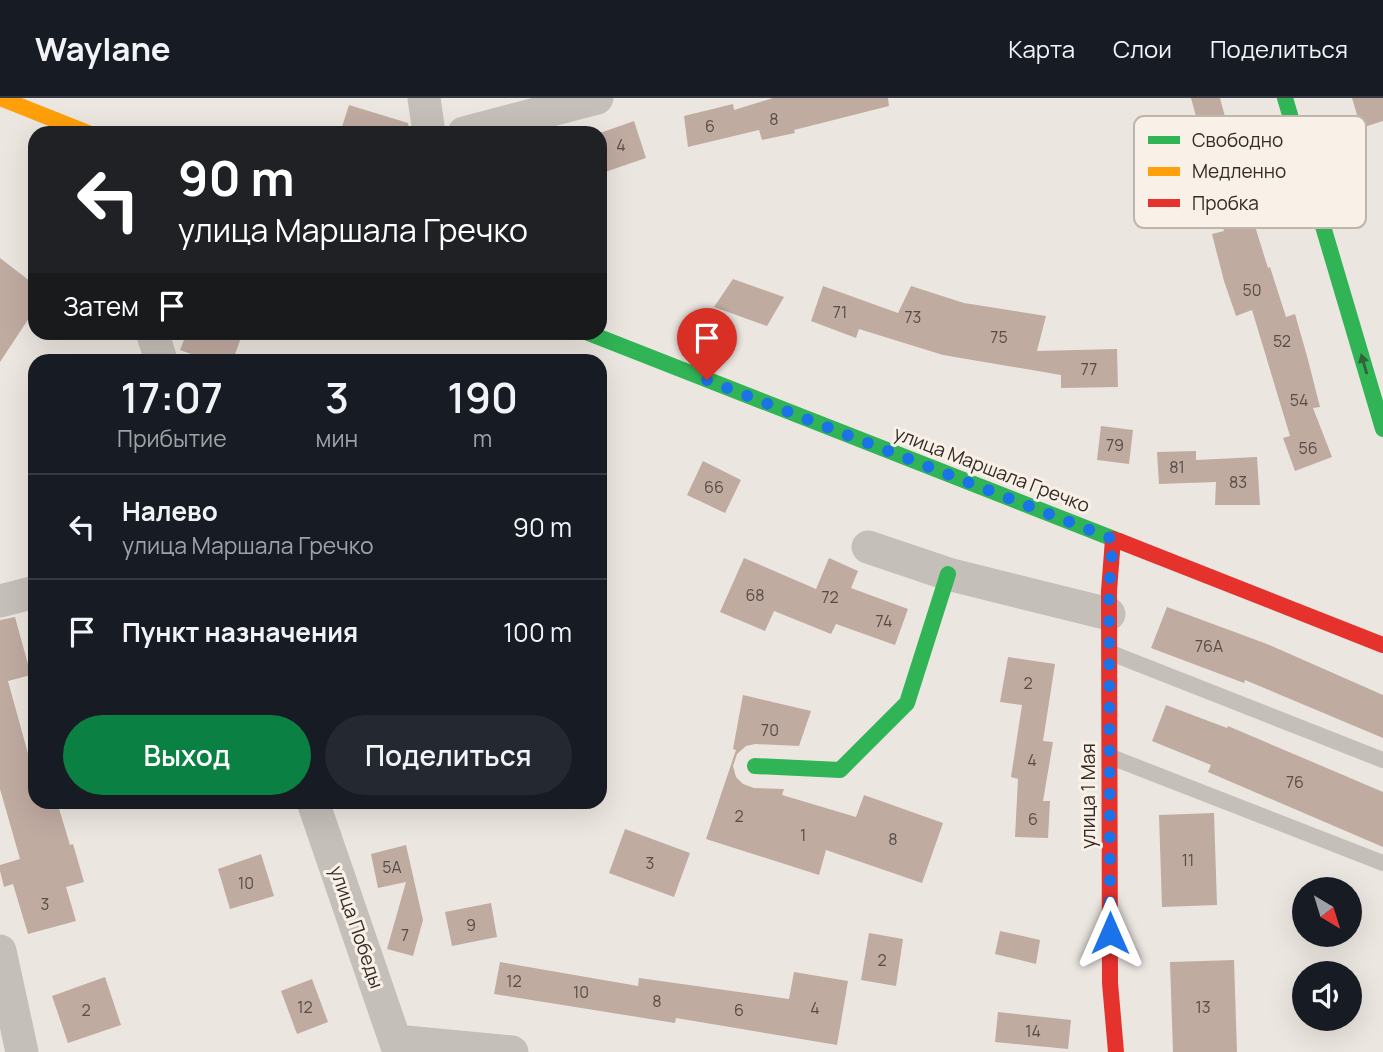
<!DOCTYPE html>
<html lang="ru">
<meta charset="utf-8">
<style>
:root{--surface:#171b24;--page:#242831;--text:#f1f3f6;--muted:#9ea1a6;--line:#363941;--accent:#0b8043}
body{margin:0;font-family:Manrope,sans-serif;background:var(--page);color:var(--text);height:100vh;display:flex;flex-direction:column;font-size:26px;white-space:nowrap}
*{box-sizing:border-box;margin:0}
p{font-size:23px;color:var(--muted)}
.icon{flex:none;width:38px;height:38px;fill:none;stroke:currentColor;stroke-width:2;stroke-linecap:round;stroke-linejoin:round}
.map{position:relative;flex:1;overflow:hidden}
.sheet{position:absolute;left:28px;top:256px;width:579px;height:455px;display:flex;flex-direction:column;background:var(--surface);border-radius:21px;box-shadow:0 7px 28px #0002}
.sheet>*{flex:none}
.top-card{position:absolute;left:28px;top:28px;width:579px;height:214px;border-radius:21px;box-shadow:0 7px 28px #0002;background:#202124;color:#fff;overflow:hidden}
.needle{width:46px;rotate:142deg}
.controls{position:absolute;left:1292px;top:779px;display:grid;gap:14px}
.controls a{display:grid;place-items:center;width:70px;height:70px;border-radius:50%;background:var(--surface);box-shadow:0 7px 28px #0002;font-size:35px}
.pin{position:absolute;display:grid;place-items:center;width:60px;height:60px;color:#fff;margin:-72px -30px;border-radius:50% 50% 50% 0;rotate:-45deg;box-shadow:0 0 7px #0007}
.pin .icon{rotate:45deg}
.me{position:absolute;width:77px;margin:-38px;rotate:0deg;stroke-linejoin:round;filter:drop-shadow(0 0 5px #0008)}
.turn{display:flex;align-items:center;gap:24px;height:147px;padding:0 35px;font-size:32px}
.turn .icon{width:91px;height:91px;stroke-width:2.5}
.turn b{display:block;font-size:49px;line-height:60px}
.then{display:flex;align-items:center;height:66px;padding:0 35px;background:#0003;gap:14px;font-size:26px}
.eta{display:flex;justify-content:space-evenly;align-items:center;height:119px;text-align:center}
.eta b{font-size:42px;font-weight:600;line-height:49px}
.button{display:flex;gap:14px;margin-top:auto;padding:14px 35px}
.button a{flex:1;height:80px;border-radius:42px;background:var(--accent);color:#fff;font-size:28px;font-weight:600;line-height:80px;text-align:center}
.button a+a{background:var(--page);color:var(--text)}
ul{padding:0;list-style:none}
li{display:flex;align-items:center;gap:21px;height:105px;padding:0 35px;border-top:2px solid var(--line)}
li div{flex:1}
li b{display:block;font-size:26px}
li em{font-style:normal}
header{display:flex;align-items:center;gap:42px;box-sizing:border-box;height:98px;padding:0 35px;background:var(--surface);border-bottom:2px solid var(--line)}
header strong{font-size:33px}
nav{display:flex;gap:38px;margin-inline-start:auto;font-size:24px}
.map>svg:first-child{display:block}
.building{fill:#c0aba1}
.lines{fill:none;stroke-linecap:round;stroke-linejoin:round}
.lane{stroke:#c5bfb9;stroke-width:16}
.street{stroke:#c5bfb9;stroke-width:33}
.fast{stroke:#30b455;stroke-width:16}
.slow{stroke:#ff9f0a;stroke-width:16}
.jam{stroke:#e5322d;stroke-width:16}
.oneway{fill:#346239}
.route{stroke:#1a73e8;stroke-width:12;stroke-dasharray:0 21.6}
.labels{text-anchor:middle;stroke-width:6;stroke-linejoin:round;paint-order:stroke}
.number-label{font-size:16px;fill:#584c46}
.street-label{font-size:19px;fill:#362c27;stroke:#f9f1e7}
.key{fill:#f9f1e7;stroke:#beb6ad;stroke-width:2}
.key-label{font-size:19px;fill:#362c27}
</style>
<header>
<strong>Waylane</strong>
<nav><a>Карта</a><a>Слои</a><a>Поделиться</a></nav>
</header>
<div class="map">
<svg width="1383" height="954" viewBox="0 0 1383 954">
<rect width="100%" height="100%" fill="#ece6e0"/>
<!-- building -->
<g class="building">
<path d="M 773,0 L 888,0 L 889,8 L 794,32 L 795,35 L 762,42 L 759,32 L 688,49 L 684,18 L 733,6 L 734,12 Z"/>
<path d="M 1191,0 L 1220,0 L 1249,109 L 1268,170 L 1270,169 L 1286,219 L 1295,216 L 1307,258 L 1320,309 L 1313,310 L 1332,359 L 1295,373 L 1283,340 L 1290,338 L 1252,212 L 1236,218 L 1224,183 L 1212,136 L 1224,133 L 1213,97 L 1217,96 Z"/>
<path d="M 1352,0 L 1383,0 L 1383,23 L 1361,30 Z"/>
<path d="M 349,7 L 408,25 L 410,35 L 340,35 Z"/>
<path d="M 634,23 L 646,60 L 605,74 L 600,59 L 600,35 Z"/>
<path d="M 0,160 L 35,187 L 35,211 L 0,264 Z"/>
<path d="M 733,181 L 784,199 L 767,228 L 714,209 Z"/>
<path d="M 823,188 L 898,215 L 911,188 L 964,205 L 1046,218 L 1037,253 L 1117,251 L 1118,289 L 1061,290 L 1061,277 L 943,257 L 859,231 L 856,240 L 811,223 Z"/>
<path d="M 187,234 L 243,234 L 233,262 L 208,262 L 180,252 Z"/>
<path d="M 1101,328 L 1133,332 L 1129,366 L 1097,362 Z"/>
<path d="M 1196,353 L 1196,362 L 1257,359 L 1260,407 L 1215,407 L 1216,384 L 1159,386 L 1157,354 Z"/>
<path d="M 703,363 L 741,382 L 725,415 L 687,397 Z"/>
<path d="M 744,460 L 816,491 L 829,460 L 858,473 L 851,490 L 908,511 L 895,547 L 836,526 L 831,536 L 774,513 L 765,533 L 720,514 Z"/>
<path d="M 1167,509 L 1267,546 L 1383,597 L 1383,640 L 1245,582 L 1244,585 L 1151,550 Z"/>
<path d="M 15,519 L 31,577 L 8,583 L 35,681 L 35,704 L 57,704 L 70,747 L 73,746 L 84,784 L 66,789 L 76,823 L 28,836 L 13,786 L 4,789 L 0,773 L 0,767 L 20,761 L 0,691 L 0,522 Z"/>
<path d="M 1008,559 L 1055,566 L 1043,643 L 1053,644 L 1043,703 L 1050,703 L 1048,740 L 1015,739 L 1018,681 L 1011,679 L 1022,607 L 1000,604 Z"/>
<path d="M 743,597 L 811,613 L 799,648 L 755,646 L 746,648 L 737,656 L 733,668 L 736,679 L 743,686 L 754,690 L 784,691 L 782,697 L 856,719 L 864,697 L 943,725 L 922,785 L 826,752 L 819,777 L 706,741 L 736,652 L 733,651 Z"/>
<path d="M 1166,607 L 1227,630 L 1228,628 L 1383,694 L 1383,749 L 1208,674 L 1211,667 L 1152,643 Z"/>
<path d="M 1214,715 L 1217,807 L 1162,809 L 1159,717 Z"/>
<path d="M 625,731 L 690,755 L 674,799 L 609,775 Z"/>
<path d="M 406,747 L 423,822 L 413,858 L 387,851 L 406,784 L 378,790 L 371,756 Z"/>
<path d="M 261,756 L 274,798 L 230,811 L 218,771 Z"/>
<path d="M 491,805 L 497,839 L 452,848 L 445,814 Z"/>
<path d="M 1000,833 L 1040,842 L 1036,866 L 995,856 Z"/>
<path d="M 869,835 L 903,841 L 896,888 L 861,882 Z"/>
<path d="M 1234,862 L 1237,954 L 1173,954 L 1170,864 Z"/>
<path d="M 500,864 L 638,888 L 639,880 L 789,901 L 794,874 L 848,883 L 837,947 L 676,920 L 675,925 L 494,896 Z"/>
<path d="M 105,879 L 121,927 L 68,945 L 52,898 Z"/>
<path d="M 312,881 L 328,924 L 297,936 L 281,893 Z"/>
<path d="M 998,914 L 1071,922 L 1068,951 L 995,944 Z"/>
</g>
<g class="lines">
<!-- lane -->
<g class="lane">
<path d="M 1111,555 L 1383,662"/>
<path d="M 1111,659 L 1383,765"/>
</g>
<!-- street -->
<g class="street">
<path d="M 424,0 L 429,35"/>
<path d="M 464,35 L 597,0"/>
<path d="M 152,234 L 161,262"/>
<path d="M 868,449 L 948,476 L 1109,516"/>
<path d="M 0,503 L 35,494"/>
<path d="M 313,704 L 399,954"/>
<path d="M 0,853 L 22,954"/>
<path d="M 396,943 L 512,954"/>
</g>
<!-- fast -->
<g class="fast">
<path d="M 1285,0 L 1383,331"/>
<path d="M 586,234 L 1119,443"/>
<path d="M 755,668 L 840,672 L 907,605 L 948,476"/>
</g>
<!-- slow -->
<path class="slow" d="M 0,0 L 88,35"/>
<!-- jam -->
<g class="jam">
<path d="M 1113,441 L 1109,493 L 1110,885 L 1116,954"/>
<path d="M 1119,443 L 1383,547"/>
</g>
</g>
<!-- one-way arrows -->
<defs><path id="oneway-solid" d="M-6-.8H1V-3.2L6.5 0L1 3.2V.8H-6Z" transform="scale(1.75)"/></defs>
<use class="oneway" href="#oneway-solid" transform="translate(1364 266) rotate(-106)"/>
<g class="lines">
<!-- route -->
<path class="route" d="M 707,282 L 1113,441 L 1109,493 L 1110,835"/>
</g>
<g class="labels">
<!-- number labels -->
<g class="number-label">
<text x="774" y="27">8</text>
<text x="710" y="34">6</text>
<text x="621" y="53">4</text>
<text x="1252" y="198">50</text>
<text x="840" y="220">71</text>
<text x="913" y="225">73</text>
<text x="999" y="245">75</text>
<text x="1282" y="249">52</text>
<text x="1089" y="277">77</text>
<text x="1299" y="308">54</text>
<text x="1115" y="353">79</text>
<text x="1308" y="356">56</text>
<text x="1177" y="375">81</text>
<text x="1238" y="390">83</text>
<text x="714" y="395">66</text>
<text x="755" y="503">68</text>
<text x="830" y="505">72</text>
<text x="884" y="529">74</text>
<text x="1209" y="554">76А</text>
<text x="1028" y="591">2</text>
<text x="770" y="638">70</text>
<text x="1032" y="668">4</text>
<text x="1295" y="690">76</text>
<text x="739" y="724">2</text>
<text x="1033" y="727">6</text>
<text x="803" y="743">1</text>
<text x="893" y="747">8</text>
<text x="1188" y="768">11</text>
<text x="650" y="771">3</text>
<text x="392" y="775">5А</text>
<text x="246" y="791">10</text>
<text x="45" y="812">3</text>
<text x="471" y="833">9</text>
<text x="405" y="843">7</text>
<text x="882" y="868">2</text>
<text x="514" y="889">12</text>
<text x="581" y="900">10</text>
<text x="657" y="909">8</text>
<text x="305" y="915">12</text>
<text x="1203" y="915">13</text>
<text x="815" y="916">4</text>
<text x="86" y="918">2</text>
<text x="739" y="918">6</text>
<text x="1033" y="939">14</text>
</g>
<!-- street labels -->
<g class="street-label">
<text transform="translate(992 371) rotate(21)" y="7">улица Маршала Гречко</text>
<text transform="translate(1088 698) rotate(-90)" y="7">улица 1 Мая</text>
<text transform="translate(357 829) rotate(71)" y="7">улица Победы</text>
</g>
</g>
<!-- legend -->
<rect x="1134" y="18" width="232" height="112" rx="10" class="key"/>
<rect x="1148" y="38" width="32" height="8" fill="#30b455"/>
<rect x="1148" y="69" width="32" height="9" fill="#ff9f0a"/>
<rect x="1148" y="101" width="32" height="8" fill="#e5322d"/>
<g class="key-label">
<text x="1192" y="49">Свободно</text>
<text x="1192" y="80">Медленно</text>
<text x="1192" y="112">Пробка</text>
</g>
</svg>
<div class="controls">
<a><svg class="needle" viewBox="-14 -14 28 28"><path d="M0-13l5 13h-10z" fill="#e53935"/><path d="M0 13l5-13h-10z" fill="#9ea1a6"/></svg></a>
<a><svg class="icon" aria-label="sound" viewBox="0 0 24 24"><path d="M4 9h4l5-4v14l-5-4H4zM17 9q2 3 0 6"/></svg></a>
</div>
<div class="pin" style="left:707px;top:282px;background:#d93025"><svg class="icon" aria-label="arrive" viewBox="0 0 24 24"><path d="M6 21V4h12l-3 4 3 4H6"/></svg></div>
<svg class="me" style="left:1110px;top:835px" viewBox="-20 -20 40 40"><path d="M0-17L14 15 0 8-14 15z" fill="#1a73e8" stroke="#fff" stroke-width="4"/></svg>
<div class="top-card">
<div class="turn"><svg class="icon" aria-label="left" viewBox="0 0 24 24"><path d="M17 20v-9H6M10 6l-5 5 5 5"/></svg><div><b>90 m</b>улица Маршала Гречко</div></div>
<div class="then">Затем<svg class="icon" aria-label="arrive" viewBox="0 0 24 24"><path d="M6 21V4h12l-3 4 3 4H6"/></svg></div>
</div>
<section class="sheet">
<div class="eta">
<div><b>17:07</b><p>Прибытие</p></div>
<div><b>3</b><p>мин</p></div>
<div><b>190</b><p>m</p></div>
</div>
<ul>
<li><svg class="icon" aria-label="left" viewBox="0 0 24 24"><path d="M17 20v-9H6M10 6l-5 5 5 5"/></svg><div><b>Налево</b><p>улица Маршала Гречко</p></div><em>90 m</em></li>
<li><svg class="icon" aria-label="arrive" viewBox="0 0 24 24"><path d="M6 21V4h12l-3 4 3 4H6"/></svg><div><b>Пункт назначения</b></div><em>100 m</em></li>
</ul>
<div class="button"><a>Выход</a><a>Поделиться</a></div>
</section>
</div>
